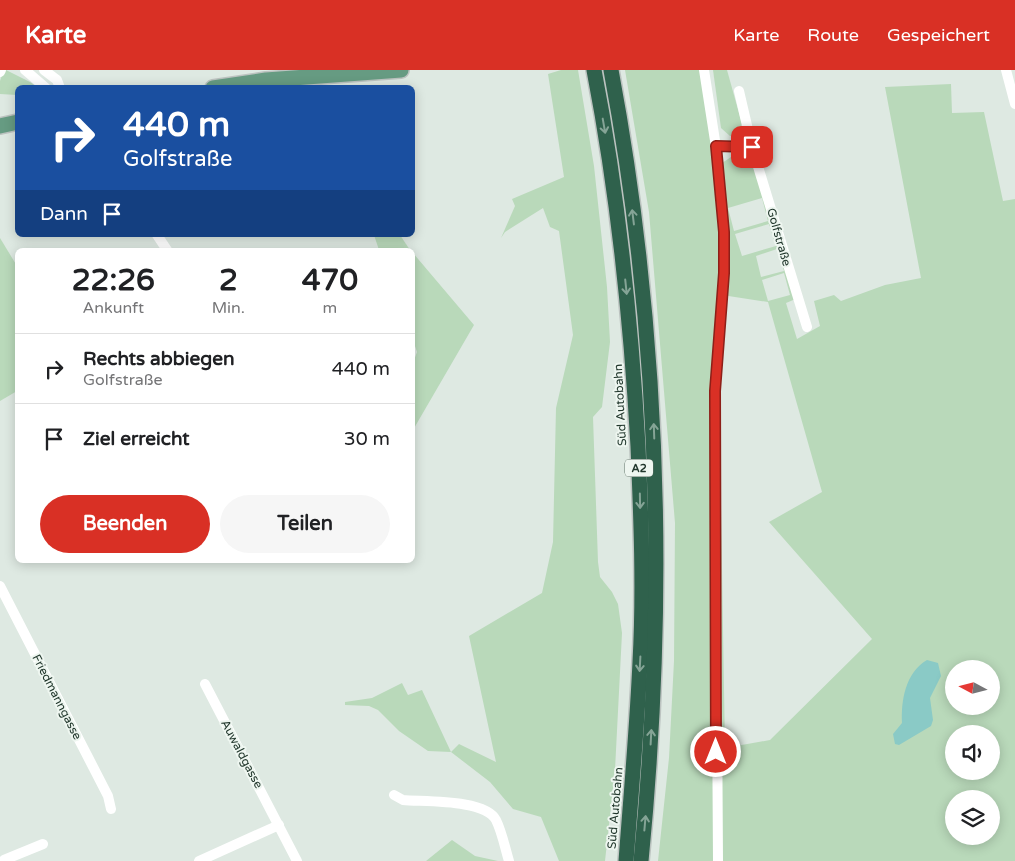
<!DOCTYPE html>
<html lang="de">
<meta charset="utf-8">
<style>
:root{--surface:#fff;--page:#f6f6f6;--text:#202124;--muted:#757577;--line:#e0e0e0;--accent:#d93025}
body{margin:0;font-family:"Varela Round",sans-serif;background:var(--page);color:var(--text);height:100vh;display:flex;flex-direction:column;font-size:19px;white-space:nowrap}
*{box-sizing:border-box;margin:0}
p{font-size:16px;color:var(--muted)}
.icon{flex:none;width:28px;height:28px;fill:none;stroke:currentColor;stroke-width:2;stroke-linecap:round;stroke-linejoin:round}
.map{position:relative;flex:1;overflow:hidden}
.side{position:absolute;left:15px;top:178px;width:400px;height:315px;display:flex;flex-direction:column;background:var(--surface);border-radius:8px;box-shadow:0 2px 12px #0003}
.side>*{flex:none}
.guide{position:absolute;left:15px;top:15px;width:400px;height:152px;border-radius:8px;box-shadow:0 2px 12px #0003;background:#1a4fa0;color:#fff;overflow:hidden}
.needle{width:32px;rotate:277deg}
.fabs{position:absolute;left:945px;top:590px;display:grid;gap:10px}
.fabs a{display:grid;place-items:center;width:55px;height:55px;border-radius:50%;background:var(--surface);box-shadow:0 2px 12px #0003;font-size:25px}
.pin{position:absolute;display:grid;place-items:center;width:42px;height:42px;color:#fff;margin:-21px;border-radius:10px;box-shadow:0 2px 8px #0006}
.me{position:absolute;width:55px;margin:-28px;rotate:0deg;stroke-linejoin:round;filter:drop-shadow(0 0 4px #0008)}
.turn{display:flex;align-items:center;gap:18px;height:105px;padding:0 25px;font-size:22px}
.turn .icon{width:65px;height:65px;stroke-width:2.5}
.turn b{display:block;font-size:35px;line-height:42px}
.then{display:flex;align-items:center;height:48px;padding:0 25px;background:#0003;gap:10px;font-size:19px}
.eta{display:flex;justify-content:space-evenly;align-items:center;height:85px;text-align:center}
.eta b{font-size:30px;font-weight:700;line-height:35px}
.primary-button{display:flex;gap:10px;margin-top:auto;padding:10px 25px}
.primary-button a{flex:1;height:58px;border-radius:30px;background:var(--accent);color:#fff;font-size:20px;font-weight:700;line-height:58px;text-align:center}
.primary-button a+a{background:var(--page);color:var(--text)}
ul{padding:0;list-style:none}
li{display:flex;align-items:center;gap:15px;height:70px;padding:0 25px;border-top:1px solid var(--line)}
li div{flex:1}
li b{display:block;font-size:19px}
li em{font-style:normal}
header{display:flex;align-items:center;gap:30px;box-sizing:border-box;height:70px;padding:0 25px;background:var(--accent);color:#fff}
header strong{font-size:24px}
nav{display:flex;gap:28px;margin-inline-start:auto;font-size:18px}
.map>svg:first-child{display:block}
.green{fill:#b9d9ba;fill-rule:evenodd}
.water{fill:#8acac6}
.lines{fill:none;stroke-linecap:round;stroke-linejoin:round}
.primary-casing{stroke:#bcc3c0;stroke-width:18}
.highway-casing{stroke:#bcc3c0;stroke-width:18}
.street{stroke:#fff;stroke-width:10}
.primary{stroke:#669b82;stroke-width:15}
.highway{stroke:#2f614c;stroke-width:15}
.oneway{stroke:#85a496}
.route-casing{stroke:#8d1f18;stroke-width:12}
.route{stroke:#d93025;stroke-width:9}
.labels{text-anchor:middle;stroke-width:4;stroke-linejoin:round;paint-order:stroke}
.shield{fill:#eef6f0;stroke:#5e7067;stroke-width:1}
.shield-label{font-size:11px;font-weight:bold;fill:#21372c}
.street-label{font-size:12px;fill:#21372c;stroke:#eef6f0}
</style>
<header>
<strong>Karte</strong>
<nav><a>Karte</a><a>Route</a><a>Gespeichert</a></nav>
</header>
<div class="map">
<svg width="1015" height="791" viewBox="0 0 1015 791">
<rect width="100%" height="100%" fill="#dee9e2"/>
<!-- green -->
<g class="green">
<path d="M 6,0 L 30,12 L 37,17 L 18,18 L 17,25 L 0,24 L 0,11 L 3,2 Z"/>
<path d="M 561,0 L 578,0 L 594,96 L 607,217 L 610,272 L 602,337 L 593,347 L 598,492 L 600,507 L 612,522 L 618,534 L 622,563 L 615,700 L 605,791 L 559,791 L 541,747 L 513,739 L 490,712 L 451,682 L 428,681 L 399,661 L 378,640 L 369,636 L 345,635 L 345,632 L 372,628 L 402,613 L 408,625 L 422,620 L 451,682 L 459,674 L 496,692 L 469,566 L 542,523 L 553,472 L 556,338 L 573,265 L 559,161 L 550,157 L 543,138 L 505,162 L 501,168 L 515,136 L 512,129 L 564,107 L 548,4 Z"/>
<path d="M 625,0 L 704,0 L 718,95 C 736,86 734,79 755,88 L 798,228 L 786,233 L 797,269 L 820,256 L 814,231 L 834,225 L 841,231 L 885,215 L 921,208 L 885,17 L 951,14 L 952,43 L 984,42 L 1003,131 L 1015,129 L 1015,791 L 658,791 L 669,688 L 674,591 L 675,453 L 649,142 ZM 762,128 L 768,151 L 734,161 L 728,138 ZM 769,154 L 776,176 L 742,186 L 735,164 ZM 777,179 L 784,201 L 761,207 L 756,186 ZM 784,203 L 790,225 L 768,231 L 762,210 ZM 722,225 L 768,232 L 822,422 L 769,452 L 872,569 L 770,670 L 725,678 L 719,317 ZM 954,599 L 991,599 L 991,636 L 954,636 ZM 954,664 L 991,664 L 991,701 L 954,701 ZM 954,729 L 991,729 L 991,766 L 954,766 Z"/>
<path d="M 713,0 L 727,0 L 742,54 L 738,65 L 730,66 L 721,58 Z"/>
<path d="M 374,165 L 400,165 L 410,180 L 379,180 Z"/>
<path d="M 0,168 L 17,196 L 17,321 L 0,331 Z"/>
<path d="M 413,183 L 474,255 L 413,360 L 413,293 L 417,282 L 413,270 Z"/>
<path d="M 452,770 L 475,786 L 498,791 L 426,791 Z"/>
</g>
<!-- water -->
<path class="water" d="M 927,590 L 938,593 L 941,606 L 930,628 L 933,650 L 931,656 L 899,675 L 895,674 L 893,664 L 902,653 C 901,631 905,603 927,590 Z"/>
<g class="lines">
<!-- primary casing -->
<g class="primary-casing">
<g id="primary">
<path d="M 213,18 L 266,10 L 401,0"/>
<path d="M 0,56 L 18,52"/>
</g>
</g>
<!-- highway casing -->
<g class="highway-casing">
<g id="highway">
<path d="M 594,0 C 618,124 631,250 638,376 C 641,448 644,520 640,592 C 637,658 631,725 626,791"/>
<path d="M 611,0 C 660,261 667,527 641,791"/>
</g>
</g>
<!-- street -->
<g class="street">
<path d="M 25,0 L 46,18"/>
<path d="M 44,0 L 57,10 L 60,18"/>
<path d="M 704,0 L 716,77 L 724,162 L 724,203 L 715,321 L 718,791"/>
<path d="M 1006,0 L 1015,34"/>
<path d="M 0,2 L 1,0"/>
<path d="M 739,21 L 752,77 L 807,257"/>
<path d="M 716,77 L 752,77"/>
<path d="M 157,165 L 167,180"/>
<path d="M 0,516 L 108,726 L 111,739"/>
<path d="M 205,614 L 297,791"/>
<path d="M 394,725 L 403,730 C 424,732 485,729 496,750 C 502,762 505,778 509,791"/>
<path d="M 4,790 L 43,774"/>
<path d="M 199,791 L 279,755"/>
</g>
<!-- primary -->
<use href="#primary" class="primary"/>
<!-- highway -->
<use href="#highway" class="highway"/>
</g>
<!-- one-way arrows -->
<defs><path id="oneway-shaft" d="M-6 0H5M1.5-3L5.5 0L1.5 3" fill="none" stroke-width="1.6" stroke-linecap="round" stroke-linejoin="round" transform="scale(1.25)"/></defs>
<g class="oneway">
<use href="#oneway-shaft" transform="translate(604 56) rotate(80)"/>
<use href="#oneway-shaft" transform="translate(633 147) rotate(-97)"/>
<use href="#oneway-shaft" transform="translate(626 217) rotate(84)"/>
<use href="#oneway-shaft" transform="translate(654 361) rotate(-92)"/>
<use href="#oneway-shaft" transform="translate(640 431) rotate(89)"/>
<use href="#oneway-shaft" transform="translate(640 594) rotate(93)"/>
<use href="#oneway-shaft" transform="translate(651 667) rotate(-87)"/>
<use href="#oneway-shaft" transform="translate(645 753) rotate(-85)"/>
</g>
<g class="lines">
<!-- route casing -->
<g class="route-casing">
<path id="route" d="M 716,682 L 715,321 L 724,203 L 724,162 L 716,76 L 752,77"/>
</g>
<!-- route -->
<use href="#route" class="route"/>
</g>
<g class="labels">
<!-- shield labels -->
<rect class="shield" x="625" y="389.5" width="28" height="17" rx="4"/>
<g class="shield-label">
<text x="639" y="402">A2</text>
</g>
<!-- street labels -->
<g class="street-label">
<text transform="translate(779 167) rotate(74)" y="4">Golfstraße</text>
<text transform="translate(620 335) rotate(-93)" y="4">Süd Autobahn</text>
<text transform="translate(57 627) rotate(63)" y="4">Friedmanngasse</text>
<text transform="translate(242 684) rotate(62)" y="4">Auwaldgasse</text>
<text transform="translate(615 738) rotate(-85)" y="4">Süd Autobahn</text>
</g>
</g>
</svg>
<div class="fabs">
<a><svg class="needle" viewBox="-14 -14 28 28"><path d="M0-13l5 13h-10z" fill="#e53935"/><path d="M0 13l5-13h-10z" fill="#757577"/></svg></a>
<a><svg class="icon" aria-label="sound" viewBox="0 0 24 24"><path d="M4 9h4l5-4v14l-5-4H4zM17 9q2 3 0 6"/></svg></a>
<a><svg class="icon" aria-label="layers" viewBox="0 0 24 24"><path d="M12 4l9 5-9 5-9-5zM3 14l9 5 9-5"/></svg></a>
</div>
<div class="pin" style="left:752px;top:77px;background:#d93025"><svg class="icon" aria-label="arrive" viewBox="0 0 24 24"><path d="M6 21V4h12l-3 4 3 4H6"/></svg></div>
<svg class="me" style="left:716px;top:682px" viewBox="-20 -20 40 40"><circle r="17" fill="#d93025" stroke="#fff" stroke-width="3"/><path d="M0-11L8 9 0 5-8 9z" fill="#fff"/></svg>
<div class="guide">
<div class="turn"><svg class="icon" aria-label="right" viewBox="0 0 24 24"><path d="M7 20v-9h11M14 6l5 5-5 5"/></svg><div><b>440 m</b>Golfstraße</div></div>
<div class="then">Dann<svg class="icon" aria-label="arrive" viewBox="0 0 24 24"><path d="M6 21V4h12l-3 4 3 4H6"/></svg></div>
</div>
<section class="side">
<div class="eta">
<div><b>22:26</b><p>Ankunft</p></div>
<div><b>2</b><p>Min.</p></div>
<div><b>470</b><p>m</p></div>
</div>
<ul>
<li><svg class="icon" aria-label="right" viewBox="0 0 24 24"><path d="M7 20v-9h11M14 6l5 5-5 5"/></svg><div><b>Rechts abbiegen</b><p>Golfstraße</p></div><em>440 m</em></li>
<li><svg class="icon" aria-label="arrive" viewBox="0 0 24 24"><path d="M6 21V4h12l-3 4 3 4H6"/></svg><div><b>Ziel erreicht</b></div><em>30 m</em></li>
</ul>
<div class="primary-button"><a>Beenden</a><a>Teilen</a></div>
</section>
</div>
